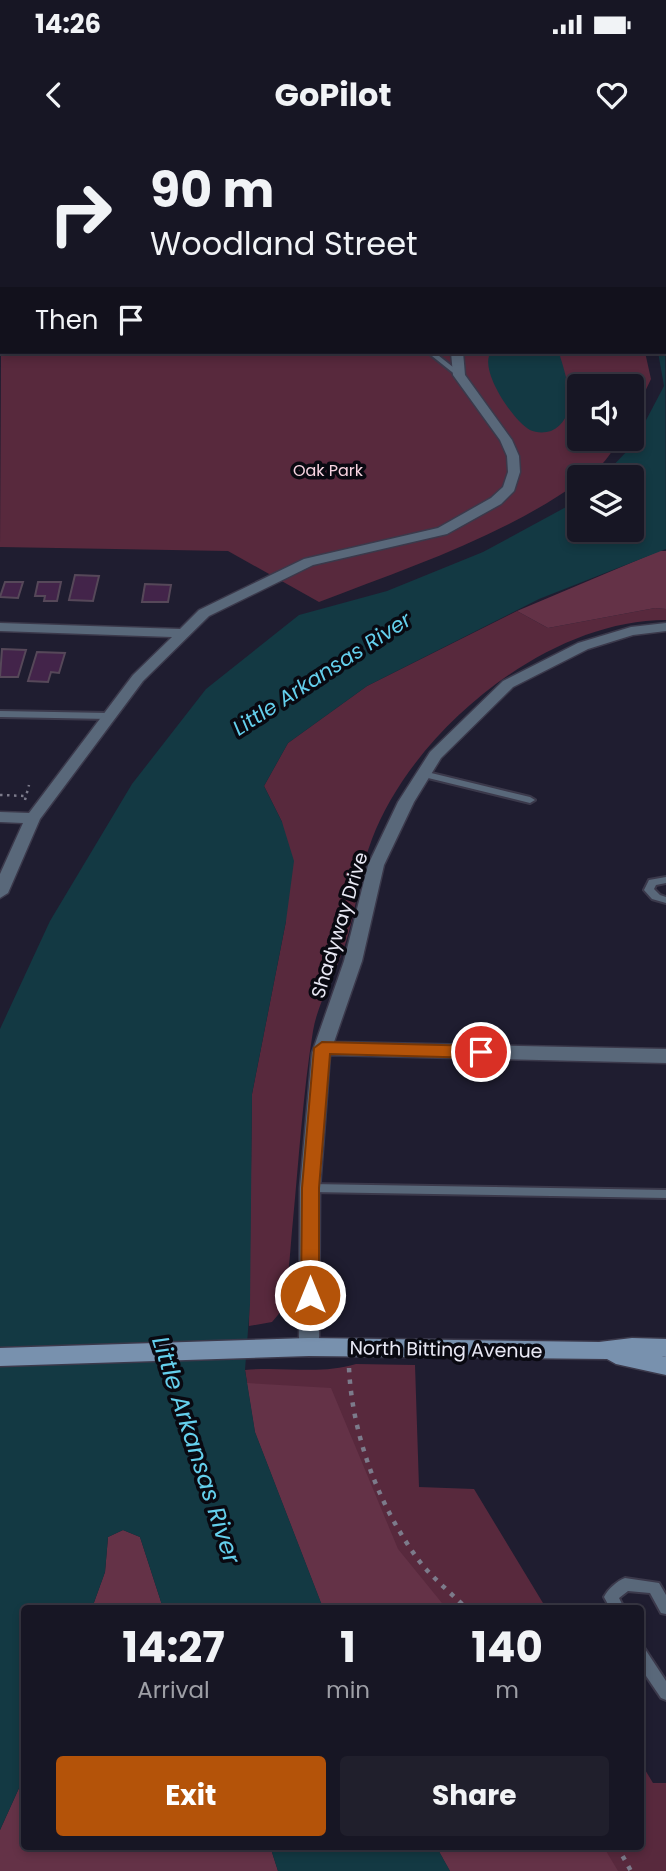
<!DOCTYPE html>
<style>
:root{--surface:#171624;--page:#201f2c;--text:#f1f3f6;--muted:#9e9fa6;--line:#363541;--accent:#b45309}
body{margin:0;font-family:Poppins,sans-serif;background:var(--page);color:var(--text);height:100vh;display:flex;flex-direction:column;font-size:26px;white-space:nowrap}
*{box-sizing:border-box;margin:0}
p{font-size:23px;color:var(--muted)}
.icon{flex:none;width:38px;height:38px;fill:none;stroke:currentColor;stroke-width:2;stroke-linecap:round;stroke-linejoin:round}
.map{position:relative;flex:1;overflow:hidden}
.sheet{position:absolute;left:21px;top:1465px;width:623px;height:245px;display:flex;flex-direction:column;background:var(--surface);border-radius:7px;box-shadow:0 4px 10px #0003,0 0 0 2px var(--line)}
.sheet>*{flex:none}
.hud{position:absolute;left:0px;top:0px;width:667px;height:214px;box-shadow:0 4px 10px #0003,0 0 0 2px var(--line);background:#171624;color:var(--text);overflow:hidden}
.buttons{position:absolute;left:567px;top:234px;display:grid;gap:14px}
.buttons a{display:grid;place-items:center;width:77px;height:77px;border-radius:7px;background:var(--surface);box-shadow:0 4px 10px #0003,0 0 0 2px var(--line);font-size:35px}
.pin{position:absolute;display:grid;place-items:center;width:60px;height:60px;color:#fff;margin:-30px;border:4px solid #fff;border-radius:50%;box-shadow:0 2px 7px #0007}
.me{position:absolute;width:77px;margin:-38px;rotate:0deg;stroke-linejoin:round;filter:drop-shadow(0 0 5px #0008)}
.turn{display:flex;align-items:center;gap:24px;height:147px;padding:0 35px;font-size:32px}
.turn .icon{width:91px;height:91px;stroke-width:2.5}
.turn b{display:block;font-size:49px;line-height:60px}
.then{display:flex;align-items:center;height:66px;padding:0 35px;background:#0003;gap:14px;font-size:26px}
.eta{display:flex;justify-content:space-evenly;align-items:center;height:119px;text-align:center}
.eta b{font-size:42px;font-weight:700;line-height:49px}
.action{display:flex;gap:14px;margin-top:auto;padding:14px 35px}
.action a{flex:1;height:80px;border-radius:7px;background:var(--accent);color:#fff;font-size:28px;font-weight:700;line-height:80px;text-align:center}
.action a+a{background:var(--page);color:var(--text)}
.status{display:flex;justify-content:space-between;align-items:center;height:49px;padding:0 35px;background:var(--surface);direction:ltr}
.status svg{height:19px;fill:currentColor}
header{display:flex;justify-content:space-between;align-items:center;height:91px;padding:0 35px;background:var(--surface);font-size:32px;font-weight:700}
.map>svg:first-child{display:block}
.green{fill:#58293d}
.forest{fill:#643247}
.water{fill:#133943}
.building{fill:#43244a;stroke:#564859;stroke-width:2}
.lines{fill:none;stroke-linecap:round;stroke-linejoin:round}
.lane-casing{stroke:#3b394b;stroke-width:4}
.street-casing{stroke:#3b394b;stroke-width:3}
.secondary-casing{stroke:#3b394b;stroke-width:3}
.path-far1{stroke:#7c7b8b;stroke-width:2.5;stroke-dasharray:2.5 4.5;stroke-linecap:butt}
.path{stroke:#7c7b8b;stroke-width:4.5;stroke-dasharray:4.5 7;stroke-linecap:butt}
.lane{fill:#59687a;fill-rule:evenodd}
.street{fill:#59687a;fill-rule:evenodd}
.secondary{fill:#7891ae;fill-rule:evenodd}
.route{fill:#b45309;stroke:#753606;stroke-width:2}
.labels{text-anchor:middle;stroke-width:7;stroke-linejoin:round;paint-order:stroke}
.far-park-label{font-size:16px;fill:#f8d4e1;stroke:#090911}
.street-label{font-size:19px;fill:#e8e8f4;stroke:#090911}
.water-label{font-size:21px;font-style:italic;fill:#64cfec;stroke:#090911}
.near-water-label{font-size:24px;font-style:italic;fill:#64cfec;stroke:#090911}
</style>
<div class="status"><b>14:26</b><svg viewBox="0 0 49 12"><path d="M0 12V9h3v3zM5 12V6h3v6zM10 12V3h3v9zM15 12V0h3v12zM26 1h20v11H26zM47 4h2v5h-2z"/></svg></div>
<header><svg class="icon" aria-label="back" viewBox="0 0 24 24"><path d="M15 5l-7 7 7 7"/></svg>GoPilot<svg class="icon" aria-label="heart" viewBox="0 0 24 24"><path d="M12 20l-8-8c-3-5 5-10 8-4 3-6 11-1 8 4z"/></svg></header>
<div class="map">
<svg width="666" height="1731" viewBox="0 0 666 1731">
<rect width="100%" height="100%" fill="#1f1d30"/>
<!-- green -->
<g class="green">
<path d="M 2,30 L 2,212 L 645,212 L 651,239 L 632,279 L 632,247 L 579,247 L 579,299 L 621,299 C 611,312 597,337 579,338 L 579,342 C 502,397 407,428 319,462 L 228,411 L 0,407 Z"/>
<path d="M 655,468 L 666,469 L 666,480 C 546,480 413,591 372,699 C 359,732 357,768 346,802 C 337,831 318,861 313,891 C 303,953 299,1017 293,1080 C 290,1110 289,1140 283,1169 L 272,1182 L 249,1186 L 252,954 L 286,781 L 282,682 L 264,646 L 288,603 L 367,546 L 517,471 L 548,488 Z"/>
<path d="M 356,1224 L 415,1225 L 419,1347 L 474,1349 L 546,1468 L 323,1468 L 255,1292 L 245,1230 C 282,1226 321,1235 356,1224 Z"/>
<path d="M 641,1623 L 653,1643 L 666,1643 L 666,1731 L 450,1731 L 436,1706 L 640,1706 Z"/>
</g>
<!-- forest -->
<g class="forest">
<path d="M 659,411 L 666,411 L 666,469 L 655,468 L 548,488 L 517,471 Z"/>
<path d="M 247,1243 L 331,1248 L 398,1409 L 446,1468 L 323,1468 L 255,1292 Z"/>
<path d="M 123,1390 L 140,1397 L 163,1468 L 92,1468 L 105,1432 L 108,1397 Z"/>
<path d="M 24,1637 L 24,1706 L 270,1706 L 278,1731 L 0,1731 L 0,1690 Z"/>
<path d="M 436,1706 L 603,1706 L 618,1731 L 450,1731 Z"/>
</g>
<!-- water -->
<g class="water">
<path d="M 665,121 L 666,409 L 539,459 L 367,546 L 288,603 L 264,646 L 282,682 L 294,721 L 286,781 L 252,954 L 250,1164 L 245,1230 L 255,1292 L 323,1468 L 163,1468 L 140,1397 L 123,1390 L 108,1397 L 105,1432 L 92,1468 L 24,1468 L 24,1637 L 0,1690 L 0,889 L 50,781 L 132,644 L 206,549 L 299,475 L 387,451 L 483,412 L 579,360 L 579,390 L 632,390 L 632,338 L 601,338 L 633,305 L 664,246 L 658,212 L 665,212 Z"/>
<path d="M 491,212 L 544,212 L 560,216 C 567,239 580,278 551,291 C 545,293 536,293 530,290 C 513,281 478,229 491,212 Z"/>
<path d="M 270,1706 L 436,1706 L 450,1731 L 278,1731 Z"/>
</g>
<!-- building -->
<g class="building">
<path d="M 75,435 L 99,436 L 93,461 L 69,460 Z"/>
<path d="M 5,442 L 23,442 L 18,458 L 0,457 Z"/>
<path d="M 38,442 L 61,442 L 57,461 L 44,461 L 45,456 L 35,456 Z"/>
<path d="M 145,444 L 171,445 L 168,462 L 142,462 Z"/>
<path d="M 2,509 L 26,510 L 18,537 L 0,537 Z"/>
<path d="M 37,512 L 65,513 L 59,533 L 51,532 L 48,542 L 28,541 Z"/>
</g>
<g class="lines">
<!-- lane casing -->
<g class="lane-casing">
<g id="lane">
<path d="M 427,212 L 434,212 L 463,235 L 457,236 Z"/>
<path d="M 0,571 L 109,573 L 113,576 L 109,579 L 0,577 Z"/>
<path d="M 423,631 L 530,657 L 535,660 L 530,663 L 420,636 L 418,634 L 420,632 Z"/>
<path d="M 666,737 L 666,743 L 656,745 L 654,749 L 660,755 L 666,757 L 666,763 L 652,759 L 644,750 L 649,740 Z"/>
<path d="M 310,1044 L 666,1050 L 666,1058 L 310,1052 L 306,1051 L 304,1048 L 306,1045 Z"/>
<path d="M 625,1438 L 659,1443 L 666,1455 L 666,1474 L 661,1473 L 650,1453 L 628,1451 L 619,1458 L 624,1468 L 610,1468 L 604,1457 C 608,1449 617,1441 625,1438 Z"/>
<path d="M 640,1508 L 645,1509 L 666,1541 L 666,1560 L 661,1558 L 640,1527 Z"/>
</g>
</g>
<!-- street casing -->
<g class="street-casing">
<g id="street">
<path d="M 0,0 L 7,2 L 2,2 L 0,10 Z"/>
<rect x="665" y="29" width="1" height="6"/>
<rect x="0" y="43" width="2" height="6"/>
<path d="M 451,212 L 463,212 L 465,235 L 512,300 L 519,316 L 520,332 L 514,351 L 501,364 L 447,394 L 313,425 L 209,476 L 143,541 L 40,679 L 8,753 L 0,758 L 0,734 L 23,683 L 0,682 L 0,672 L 29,673 L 133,535 L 172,497 L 0,491 L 0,483 L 180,489 L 199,470 L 304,419 L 438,388 L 491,358 L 503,347 L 508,332 L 507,316 L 500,300 L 453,235 Z"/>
<path d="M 666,483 L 666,491 L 633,495 L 588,509 L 513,547 L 441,618 L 414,662 L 384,725 L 362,821 L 334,902 L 666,909 L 666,923 L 330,915 L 320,1048 L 319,1207 L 316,1213 L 309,1216 L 302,1213 L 299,1207 L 300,1048 L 312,913 L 344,821 L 368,725 L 398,662 L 430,612 L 503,541 L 578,503 L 631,487 Z"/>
</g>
</g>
<!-- secondary casing -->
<g class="secondary-casing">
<g id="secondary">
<path d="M 507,0 L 520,0 L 522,2 L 508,2 Z"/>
<rect x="623" y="0" width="10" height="2"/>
<rect x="665" y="77" width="1" height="7"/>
<path d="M 309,1198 L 599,1202 L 632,1198 L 666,1199 L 666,1217 L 662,1216 L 666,1217 L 666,1235 L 616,1224 L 607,1219 L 309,1216 L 0,1226 L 0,1208 Z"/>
</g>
</g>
<!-- path-far1 -->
<g class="path-far1">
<path d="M 0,655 L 26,656"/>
<path d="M 25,660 L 29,645"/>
</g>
<!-- path -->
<g class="path">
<path d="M 349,1228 C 352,1294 378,1364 417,1418 C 431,1437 450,1452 466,1468"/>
<path d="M 617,1706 L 631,1731"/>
</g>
<!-- lane -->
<use href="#lane" class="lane"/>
<!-- street -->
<use href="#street" class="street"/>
<!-- secondary -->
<use href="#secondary" class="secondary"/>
</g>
<!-- route -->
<path class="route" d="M 322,902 L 481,906 L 489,912 L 481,918 L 330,914 L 319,1048 L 319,1155 L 310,1163 L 301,1155 L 302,1048 L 314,908 Z"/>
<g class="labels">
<!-- far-park labels -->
<g class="far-park-label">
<text x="328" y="336">Oak Park</text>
</g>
<!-- street labels -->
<g class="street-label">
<text transform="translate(339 785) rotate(-73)" y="7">Shadyway Drive</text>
<text transform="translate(446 1209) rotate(1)" y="7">North Bitting Avenue</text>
</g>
<!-- water labels -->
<g class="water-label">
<text transform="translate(322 534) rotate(-33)" y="7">Little Arkansas River</text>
</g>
<!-- near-water labels -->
<g class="near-water-label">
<text transform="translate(196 1310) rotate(72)" y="8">Little Arkansas River</text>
</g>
</g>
</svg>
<div class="buttons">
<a><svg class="icon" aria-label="sound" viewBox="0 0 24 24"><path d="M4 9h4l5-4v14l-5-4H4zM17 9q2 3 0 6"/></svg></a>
<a><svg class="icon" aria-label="layers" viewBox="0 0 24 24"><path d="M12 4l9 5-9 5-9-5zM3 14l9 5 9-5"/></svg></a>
</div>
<div class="pin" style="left:481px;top:912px;background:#d93025"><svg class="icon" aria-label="arrive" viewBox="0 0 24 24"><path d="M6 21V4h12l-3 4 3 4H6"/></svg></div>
<svg class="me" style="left:310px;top:1155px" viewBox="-20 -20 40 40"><circle r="17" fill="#b45309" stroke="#fff" stroke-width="3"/><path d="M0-11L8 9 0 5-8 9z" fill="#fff"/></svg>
<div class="hud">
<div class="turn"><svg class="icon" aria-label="right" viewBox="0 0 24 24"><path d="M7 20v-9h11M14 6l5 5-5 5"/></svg><div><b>90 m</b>Woodland Street</div></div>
<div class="then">Then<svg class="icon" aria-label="arrive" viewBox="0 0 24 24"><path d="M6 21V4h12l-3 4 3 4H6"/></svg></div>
</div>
<section class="sheet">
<div class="eta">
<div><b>14:27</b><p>Arrival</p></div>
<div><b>1</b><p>min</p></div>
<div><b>140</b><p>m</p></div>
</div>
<div class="action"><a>Exit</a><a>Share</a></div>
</section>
</div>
